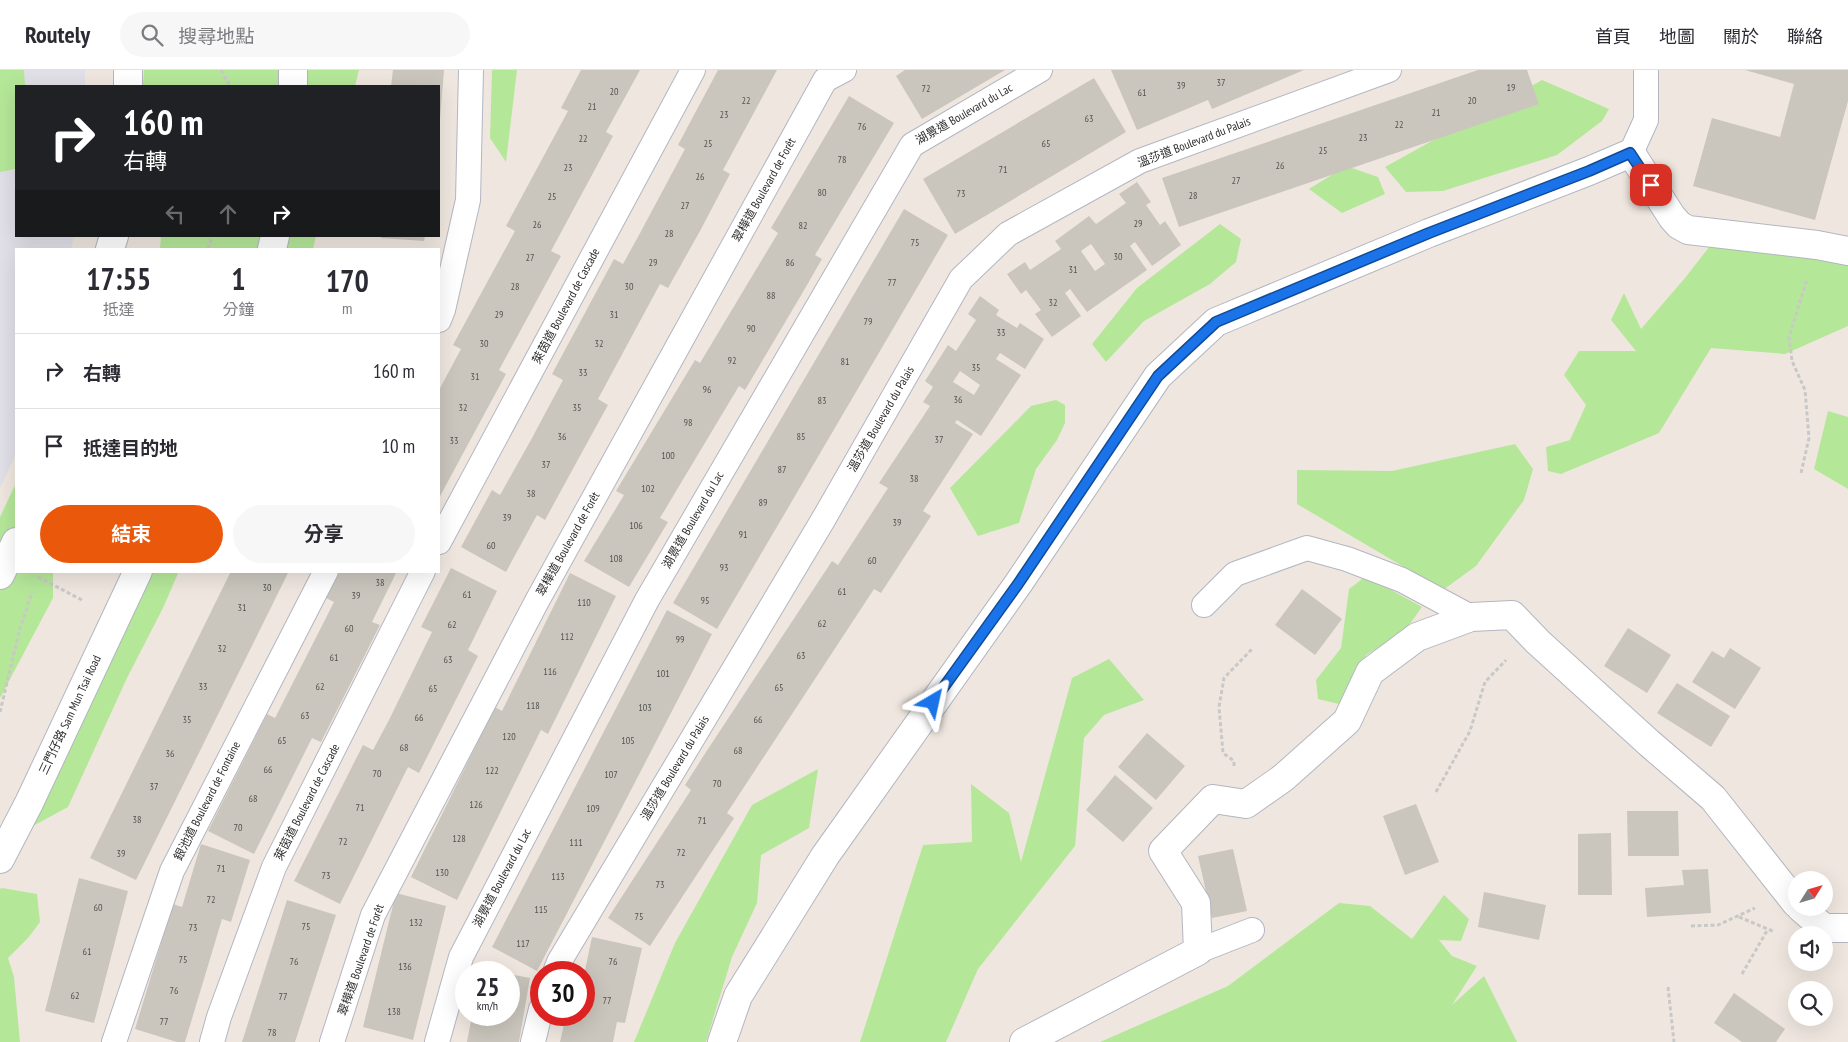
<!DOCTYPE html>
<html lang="zh-TW">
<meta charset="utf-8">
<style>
:root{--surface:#fff;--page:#f7f7f7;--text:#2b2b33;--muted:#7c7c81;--line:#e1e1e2;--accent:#ea580c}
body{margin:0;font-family:"PT Sans Narrow","Noto Sans TC",sans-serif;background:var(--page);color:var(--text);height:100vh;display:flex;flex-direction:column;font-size:19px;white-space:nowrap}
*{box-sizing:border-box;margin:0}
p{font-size:16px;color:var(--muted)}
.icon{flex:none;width:28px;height:28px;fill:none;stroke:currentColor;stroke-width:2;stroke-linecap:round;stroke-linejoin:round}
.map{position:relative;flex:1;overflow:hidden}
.sheet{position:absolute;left:15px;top:178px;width:425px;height:325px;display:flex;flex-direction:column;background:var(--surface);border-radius:0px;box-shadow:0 5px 20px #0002}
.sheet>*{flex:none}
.guide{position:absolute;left:15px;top:15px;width:425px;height:152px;border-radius:0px;box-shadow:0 5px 20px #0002;background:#202124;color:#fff;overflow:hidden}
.needle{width:32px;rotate:53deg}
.fabs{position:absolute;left:1788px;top:801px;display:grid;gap:10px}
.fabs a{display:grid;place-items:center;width:45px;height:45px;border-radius:50%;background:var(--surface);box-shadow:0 5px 20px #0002;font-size:25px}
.speed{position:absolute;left:455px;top:891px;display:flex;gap:10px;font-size:25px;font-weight:700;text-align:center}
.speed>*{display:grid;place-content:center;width:65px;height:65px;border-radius:50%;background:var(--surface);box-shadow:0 5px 20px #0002;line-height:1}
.speed small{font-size:12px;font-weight:400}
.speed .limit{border:8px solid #d22;background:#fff;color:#111}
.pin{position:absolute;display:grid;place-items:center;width:42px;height:42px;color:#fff;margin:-21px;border-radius:10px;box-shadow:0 2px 8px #0006}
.me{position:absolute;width:55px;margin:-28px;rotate:36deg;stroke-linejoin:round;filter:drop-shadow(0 0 4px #0008)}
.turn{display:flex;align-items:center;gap:18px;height:105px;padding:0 25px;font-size:22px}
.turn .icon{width:65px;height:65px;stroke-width:2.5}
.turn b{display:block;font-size:35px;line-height:42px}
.lanes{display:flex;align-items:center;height:48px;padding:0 25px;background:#0003;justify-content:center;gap:25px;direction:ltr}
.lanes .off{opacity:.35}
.eta{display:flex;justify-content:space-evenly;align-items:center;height:85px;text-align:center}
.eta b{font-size:30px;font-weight:700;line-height:35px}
.primary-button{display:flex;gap:10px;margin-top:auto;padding:10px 25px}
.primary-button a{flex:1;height:58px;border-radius:30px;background:var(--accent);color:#fff;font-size:20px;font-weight:700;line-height:58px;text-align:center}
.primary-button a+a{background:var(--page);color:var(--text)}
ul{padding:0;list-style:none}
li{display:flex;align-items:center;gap:15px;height:75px;padding:0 25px;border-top:1px solid var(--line)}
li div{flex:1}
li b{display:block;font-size:19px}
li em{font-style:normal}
header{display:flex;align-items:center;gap:30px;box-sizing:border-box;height:70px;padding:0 25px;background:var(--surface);border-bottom:1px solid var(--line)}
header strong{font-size:24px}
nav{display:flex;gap:28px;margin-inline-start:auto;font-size:18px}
.search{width:350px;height:45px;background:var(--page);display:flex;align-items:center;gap:12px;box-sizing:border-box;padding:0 18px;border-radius:28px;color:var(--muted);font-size:19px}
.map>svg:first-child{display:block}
.industrial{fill:#e1dfe7}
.green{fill:#b5e799}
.building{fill:#cac6bd;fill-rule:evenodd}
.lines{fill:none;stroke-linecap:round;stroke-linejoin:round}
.lane-casing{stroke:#b3b6c1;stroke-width:26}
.street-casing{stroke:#b3b6c1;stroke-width:30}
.secondary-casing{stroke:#b3b6c1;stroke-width:30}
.path{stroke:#c8c8c8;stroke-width:3;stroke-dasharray:4 2.5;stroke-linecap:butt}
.lane{stroke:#fff;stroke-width:24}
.street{stroke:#fff;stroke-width:28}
.secondary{stroke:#fff;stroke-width:28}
.route-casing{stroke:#114b97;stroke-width:12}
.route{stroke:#1a73e8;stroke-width:9}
.labels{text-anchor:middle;stroke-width:4.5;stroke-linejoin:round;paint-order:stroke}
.number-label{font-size:10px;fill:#545351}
.street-label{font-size:12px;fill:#2d2d2d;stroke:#fff}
</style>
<header>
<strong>Routely</strong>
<div class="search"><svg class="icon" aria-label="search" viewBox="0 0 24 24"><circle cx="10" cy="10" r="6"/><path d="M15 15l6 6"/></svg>搜尋地點</div>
<nav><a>首頁</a><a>地圖</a><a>關於</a><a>聯絡</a></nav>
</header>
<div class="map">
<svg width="1848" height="972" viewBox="0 0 1848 972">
<rect width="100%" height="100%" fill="#efe7df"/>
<!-- industrial -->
<g class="industrial">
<path d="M 0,0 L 85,0 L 85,16 L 16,16 Z"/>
<path d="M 0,93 L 16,101 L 16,166 L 74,166 L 71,179 L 16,179 L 16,384 L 0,418 Z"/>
</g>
<!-- green -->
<g class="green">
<path d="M 0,0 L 24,0 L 25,16 L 16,16 L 16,99 L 0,102 Z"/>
<path d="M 144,0 L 359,0 L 355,16 L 143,16 Z"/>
<path d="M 492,0 L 517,0 L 506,92 L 490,68 Z"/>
<path d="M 1542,10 L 1609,39 L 1602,51 L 1557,85 L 1443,121 L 1406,122 L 1385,97 Z"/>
<path d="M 1346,96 L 1378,107 L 1385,124 L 1342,143 L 1309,119 Z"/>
<path d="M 1220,154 L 1241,169 L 1236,192 L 1210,214 L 1144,251 L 1106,292 L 1092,274 L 1137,218 Z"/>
<path d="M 1723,159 L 1848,182 L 1848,256 L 1785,284 L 1711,278 L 1659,363 L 1561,404 L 1548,401 L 1546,377 L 1570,370 L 1586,335 L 1564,305 L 1579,281 L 1636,281 L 1611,250 L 1624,223 L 1641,259 L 1685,208 Z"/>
<path d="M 161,166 L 316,166 L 313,179 L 160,179 Z"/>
<path d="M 1056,330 L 1065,335 L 1065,353 L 1057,370 L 1036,399 L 1019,453 L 978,466 L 950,418 L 1031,336 Z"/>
<path d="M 1828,341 L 1848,347 L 1848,419 L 1814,399 Z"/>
<path d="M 1515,374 L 1533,399 L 1524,430 L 1476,496 L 1443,520 L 1297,434 L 1297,400 L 1392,401 Z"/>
<path d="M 16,413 L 16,501 L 53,501 L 53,528 L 0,628 L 0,447 Z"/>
<path d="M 130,501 L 179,501 L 163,538 L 127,608 L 68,737 L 31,757 Z"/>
<path d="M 1366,506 L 1422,537 L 1405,561 L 1366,585 L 1339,634 L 1318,629 L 1316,610 L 1341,578 L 1349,519 Z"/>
<path d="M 1109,589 L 1144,630 L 1104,645 L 1084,668 L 1075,776 L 978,899 L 946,972 L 860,972 L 923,775 L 972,772 L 971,714 L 1009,743 L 1021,792 L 1072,608 Z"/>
<path d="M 818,699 L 809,758 L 761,785 L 757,833 L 732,887 L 706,972 L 634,972 L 675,873 L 752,735 Z"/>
<path d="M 2,818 L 37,824 L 40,852 L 28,868 L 8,888 L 14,907 L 20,972 L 0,972 L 0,819 Z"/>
<path d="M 1444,825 L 1469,849 L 1461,871 L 1439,870 L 1452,886 L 1477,896 L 1452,935 L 1484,906 L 1517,972 L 1100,972 L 1228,916 L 1339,833 L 1370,836 L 1412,869 Z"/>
</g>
<!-- building -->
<g class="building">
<path d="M 393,0 L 444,0 L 440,49 L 439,49 L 439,16 L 391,16 Z"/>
<path d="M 581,0 L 640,0 L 606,62 L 613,66 L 551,181 L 561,186 L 499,300 L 506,304 L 439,428 L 439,320 L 461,279 L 453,275 L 515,161 L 506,156 L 568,41 L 561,38 Z"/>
<path d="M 718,0 L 777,0 L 723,100 L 730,104 L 700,161 L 668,218 L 660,214 L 598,329 L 608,335 L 592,364 L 545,450 L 537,445 L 506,502 L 461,477 L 492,420 L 500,425 L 532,368 L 563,310 L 552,304 L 614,189 L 623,194 L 639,165 L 685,79 L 678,75 Z"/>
<path d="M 905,0 L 1005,0 L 922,49 L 896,6 Z"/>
<path d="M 1111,0 L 1304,0 L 1212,39 L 1208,30 L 1137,60 Z"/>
<path d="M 1478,0 L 1527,0 L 1539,34 L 1179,157 L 1162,108 Z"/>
<path d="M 1745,0 L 1848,0 L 1848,31 L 1815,150 L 1693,116 L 1712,48 L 1780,67 L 1794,14 Z"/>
<path d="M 1094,8 L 1126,62 L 955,164 L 923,109 Z"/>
<path d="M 849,26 L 894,53 L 815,185 L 822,189 L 803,222 L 745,320 L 739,316 L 660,448 L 668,452 L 629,517 L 584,491 L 624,425 L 616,421 L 695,290 L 700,293 L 778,163 L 771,158 Z"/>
<path d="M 1137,112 L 1151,132 L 1146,135 L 1160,155 L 1165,151 L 1181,175 L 1152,196 L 1135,172 L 1130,176 L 1147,200 L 1087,242 L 1070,219 L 1065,223 L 1081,246 L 1052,267 L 1035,244 L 1041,240 L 1026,220 L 1021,224 L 1007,204 L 1025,192 L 1030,200 L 1061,179 L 1055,171 L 1089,146 L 1096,154 L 1126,133 L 1119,124 ZM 1091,174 L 1105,194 L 1095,201 L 1081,181 Z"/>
<path d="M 904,139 L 948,165 L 717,559 L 673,533 Z"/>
<path d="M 381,166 L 425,166 L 424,171 L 381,168 Z"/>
<path d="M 980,226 L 999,240 L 996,245 L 1017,258 L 1020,253 L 1044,269 L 1025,299 L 1000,283 L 996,289 L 1021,305 L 981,366 L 957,350 L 955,353 L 973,364 L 923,441 L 931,446 L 881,523 L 874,519 L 727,743 L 734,748 L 650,876 L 608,848 L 691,720 L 685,715 L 706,682 L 832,491 L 838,495 L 888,418 L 879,413 L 930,336 L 923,332 L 933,317 L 925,311 L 948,275 L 956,281 L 976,250 L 968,244 ZM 960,301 L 980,315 L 974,325 L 953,312 Z"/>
<path d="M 451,498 L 497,521 L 468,580 L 478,586 L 419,703 L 408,697 L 340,834 L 294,811 L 363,675 L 373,680 L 389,650 L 432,562 L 421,557 Z"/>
<path d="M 231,501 L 289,501 L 136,810 L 90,788 Z"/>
<path d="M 339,501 L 397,501 L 372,552 L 380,555 L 321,672 L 312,668 L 254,784 L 208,761 L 267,644 L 275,648 L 334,532 L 326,528 Z"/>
<path d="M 570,503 L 616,526 L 548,664 L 541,660 L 457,830 L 411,807 L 495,637 L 502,641 Z"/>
<path d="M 1302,519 L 1342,549 L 1315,585 L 1275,555 Z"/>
<path d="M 667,540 L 712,564 L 537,901 L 492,877 Z"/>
<path d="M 1628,558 L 1671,585 L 1647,623 L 1604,596 Z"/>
<path d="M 1730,578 L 1761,598 L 1735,639 L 1692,612 L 1712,581 L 1724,588 Z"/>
<path d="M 1677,613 L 1730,646 L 1711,677 L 1657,643 Z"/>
<path d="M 1147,663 L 1185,696 L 1156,730 L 1118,697 Z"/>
<path d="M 1115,705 L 1153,738 L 1123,772 L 1086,740 Z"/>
<path d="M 1416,734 L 1439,792 L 1405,805 L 1383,746 Z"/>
<path d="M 1627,741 L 1678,741 L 1679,786 L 1628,786 Z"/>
<path d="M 1611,763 L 1612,825 L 1578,825 L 1578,764 Z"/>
<path d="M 201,774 L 250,790 L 231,852 L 222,849 L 185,972 L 177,972 L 135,959 L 173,834 L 182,837 Z"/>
<path d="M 1233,779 L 1247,841 L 1212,848 L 1198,786 Z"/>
<path d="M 1708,799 L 1711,843 L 1647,847 L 1645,818 L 1684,815 L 1682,800 Z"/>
<path d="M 79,808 L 128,821 L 94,953 L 45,941 Z"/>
<path d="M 1484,822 L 1546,835 L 1539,870 L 1478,857 Z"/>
<path d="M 396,823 L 446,836 L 413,970 L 363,957 Z"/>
<path d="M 287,830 L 336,845 L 295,972 L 242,972 Z"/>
<path d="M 592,867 L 642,878 L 625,953 L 617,952 L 613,972 L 560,972 L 566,945 L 584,945 L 584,905 Z"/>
<path d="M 509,904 L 530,908 L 519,972 L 467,972 L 472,945 L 509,945 Z"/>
<path d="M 1734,923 L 1785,959 L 1776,972 L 1742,972 L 1714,953 Z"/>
</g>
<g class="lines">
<!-- lane casing -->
<g class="lane-casing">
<g id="lane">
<path d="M 1631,83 L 1646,50 L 1646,0"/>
<path d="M 439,250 L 443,240 L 468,130 L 471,0"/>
<path d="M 439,472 L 693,0"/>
<path d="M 1204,535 L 1235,504 L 1307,478 L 1347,489 L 1402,510 L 1471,547"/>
<path d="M 1198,881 L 1252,860"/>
<path d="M 555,902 L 559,892 L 823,450 L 961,209 L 1008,164 L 1140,91 L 1389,0"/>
<path d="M 114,972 L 172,801 L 326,501"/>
<path d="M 212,972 L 219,947 L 274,797 L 423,501"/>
<path d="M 332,972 L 373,845 L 537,531 L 825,10 L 844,0"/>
<path d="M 437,972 L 461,887 L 647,530 L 912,75 L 1040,0"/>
<path d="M 533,972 L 541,939"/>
</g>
</g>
<!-- street casing -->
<g class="street-casing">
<g id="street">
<path d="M 128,16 L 128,0"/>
<path d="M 110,179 L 114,166"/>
<path d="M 0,505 L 16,472"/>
<path d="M 1801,838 L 1824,858 L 1848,858"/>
<path d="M 722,972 L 738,926 L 825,786 L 1018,514 L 1158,306 L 1216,252 L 1429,163 L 1589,101 L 1631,83 L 1672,147 L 1679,155 L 1688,160 L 1817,175 L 1848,181"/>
<path d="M 1024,972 L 1198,881 L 1196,833 L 1163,781 L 1213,729 L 1246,734 L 1283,708 L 1347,651 L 1370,602 L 1417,567 L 1471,547 L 1512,545 L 1538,572 L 1649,673 L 1713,728 L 1796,833"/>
</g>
</g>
<!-- secondary casing -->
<g class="secondary-casing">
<g id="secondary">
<path d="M 293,0 L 293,16"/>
<path d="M 272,179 L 275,166"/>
<path d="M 0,789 L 29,733 L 138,501"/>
</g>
</g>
<!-- path -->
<g class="path">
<path d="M 221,0 L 230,16"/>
<path d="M 208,179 L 212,166"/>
<path d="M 1801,403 L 1809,368 L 1805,320 L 1792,291 L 1789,267 L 1807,209"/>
<path d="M 38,507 L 82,530"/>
<path d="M 0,642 L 19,562 L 32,522"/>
<path d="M 1234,696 L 1234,691 L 1223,683 L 1219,637 L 1224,608 L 1252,579"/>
<path d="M 1436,722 L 1470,661 L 1485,612 L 1506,590"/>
<path d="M 1739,847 L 1775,862"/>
<path d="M 1691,856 L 1718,855 L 1755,838"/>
<path d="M 1742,904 L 1768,859"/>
<path d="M 1668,917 L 1674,972"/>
</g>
<!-- lane -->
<use href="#lane" class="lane"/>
<!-- street -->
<use href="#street" class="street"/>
<!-- secondary -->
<use href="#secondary" class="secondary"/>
</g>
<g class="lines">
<!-- route casing -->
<g class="route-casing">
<path id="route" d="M 933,632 L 1018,514 L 1158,306 L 1216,252 L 1429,163 L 1589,101 L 1630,83 L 1651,115"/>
</g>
<!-- route -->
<use href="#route" class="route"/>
</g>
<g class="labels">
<!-- number labels -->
<g class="number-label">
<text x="1221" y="16">37</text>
<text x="1181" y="19">39</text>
<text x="1511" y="21">19</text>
<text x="926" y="22">72</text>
<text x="614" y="25">20</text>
<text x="1142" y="26">61</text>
<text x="746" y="34">22</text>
<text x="1472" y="34">20</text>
<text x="592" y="40">21</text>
<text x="1436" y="46">21</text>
<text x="724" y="48">23</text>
<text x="1089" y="52">63</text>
<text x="1399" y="58">22</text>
<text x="862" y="60">76</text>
<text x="1363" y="71">23</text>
<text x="583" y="72">22</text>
<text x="708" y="77">25</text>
<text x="1046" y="77">65</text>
<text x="1323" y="84">25</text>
<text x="842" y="93">78</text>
<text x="1280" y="99">26</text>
<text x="568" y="101">23</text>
<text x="1003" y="103">71</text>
<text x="700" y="110">26</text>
<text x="1236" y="114">27</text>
<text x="822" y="126">80</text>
<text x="961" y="127">73</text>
<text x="1193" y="129">28</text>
<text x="552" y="130">25</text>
<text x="685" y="139">27</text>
<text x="1138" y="157">29</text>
<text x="537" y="158">26</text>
<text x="803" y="159">82</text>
<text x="669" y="167">28</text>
<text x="915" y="176">75</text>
<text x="1118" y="190">30</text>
<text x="530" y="191">27</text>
<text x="653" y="196">29</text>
<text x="790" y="196">86</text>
<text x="1073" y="203">31</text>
<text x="892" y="216">77</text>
<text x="515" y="220">28</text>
<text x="629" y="220">30</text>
<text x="771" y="229">88</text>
<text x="1053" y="236">32</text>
<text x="499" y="248">29</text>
<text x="614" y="248">31</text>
<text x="868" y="255">79</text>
<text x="751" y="262">90</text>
<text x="1001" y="266">33</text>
<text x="484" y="277">30</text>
<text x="599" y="277">32</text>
<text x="732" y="294">92</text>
<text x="845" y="295">81</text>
<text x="976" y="301">35</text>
<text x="583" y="306">33</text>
<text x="475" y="310">31</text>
<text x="707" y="323">96</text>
<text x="958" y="333">36</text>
<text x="822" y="334">83</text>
<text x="463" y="341">32</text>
<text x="577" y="341">35</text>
<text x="688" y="356">98</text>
<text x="562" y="370">36</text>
<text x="801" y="370">85</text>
<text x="939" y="373">37</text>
<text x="454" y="374">33</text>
<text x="668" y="389">100</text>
<text x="546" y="398">37</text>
<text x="782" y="403">87</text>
<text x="914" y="412">38</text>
<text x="648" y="422">102</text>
<text x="531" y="427">38</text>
<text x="763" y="436">89</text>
<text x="507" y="451">39</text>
<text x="897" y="456">39</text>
<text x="636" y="459">106</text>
<text x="743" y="468">91</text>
<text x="491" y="479">60</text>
<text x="616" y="492">108</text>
<text x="872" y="494">60</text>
<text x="724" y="501">93</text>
<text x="380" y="516">38</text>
<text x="267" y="521">30</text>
<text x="842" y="525">61</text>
<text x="467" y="528">61</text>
<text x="356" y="529">39</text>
<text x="705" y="534">95</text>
<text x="584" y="536">110</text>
<text x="242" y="541">31</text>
<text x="822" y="557">62</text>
<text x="452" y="558">62</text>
<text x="349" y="562">60</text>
<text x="567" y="570">112</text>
<text x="680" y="573">99</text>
<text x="222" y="582">32</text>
<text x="801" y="589">63</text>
<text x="334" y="591">61</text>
<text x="448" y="593">63</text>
<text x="550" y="605">116</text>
<text x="663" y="607">101</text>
<text x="203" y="620">33</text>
<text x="320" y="620">62</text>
<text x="779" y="621">65</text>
<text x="433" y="622">65</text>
<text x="533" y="639">118</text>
<text x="645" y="641">103</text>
<text x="305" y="649">63</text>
<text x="419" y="651">66</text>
<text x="187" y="653">35</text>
<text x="758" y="653">66</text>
<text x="509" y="670">120</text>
<text x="282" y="674">65</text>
<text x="628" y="674">105</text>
<text x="404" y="681">68</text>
<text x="738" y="684">68</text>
<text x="170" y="687">36</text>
<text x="268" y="703">66</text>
<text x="492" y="704">122</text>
<text x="377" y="707">70</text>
<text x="611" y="708">107</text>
<text x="717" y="717">70</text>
<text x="154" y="720">37</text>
<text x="253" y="732">68</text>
<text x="476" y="738">126</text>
<text x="360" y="741">71</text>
<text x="593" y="742">109</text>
<text x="137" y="753">38</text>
<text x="702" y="754">71</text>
<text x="238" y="761">70</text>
<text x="459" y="772">128</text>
<text x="343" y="775">72</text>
<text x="576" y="776">111</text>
<text x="681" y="786">72</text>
<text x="121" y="787">39</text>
<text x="221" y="802">71</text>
<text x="442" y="806">130</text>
<text x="326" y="809">73</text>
<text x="558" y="810">113</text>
<text x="660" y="818">73</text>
<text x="211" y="833">72</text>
<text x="98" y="841">60</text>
<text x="541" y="843">115</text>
<text x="639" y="850">75</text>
<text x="416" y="856">132</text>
<text x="306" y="860">75</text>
<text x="193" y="861">73</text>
<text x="523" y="877">117</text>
<text x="87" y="885">61</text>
<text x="183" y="893">75</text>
<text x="294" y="895">76</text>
<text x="613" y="895">76</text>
<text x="405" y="900">136</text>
<text x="174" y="924">76</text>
<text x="75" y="929">62</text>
<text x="283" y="930">77</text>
<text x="607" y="934">77</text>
<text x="394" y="945">138</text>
<text x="164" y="955">77</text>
<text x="272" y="966">78</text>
</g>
<!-- street labels -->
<g class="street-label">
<text transform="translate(964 44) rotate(-30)" y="4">湖景道 Boulevard du Lac</text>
<text transform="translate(1194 72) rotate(-21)" y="4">溫莎道 Boulevard du Palais</text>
<text transform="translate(764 120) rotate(-61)" y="4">翠樺道 Boulevard de Forêt</text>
<text transform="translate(566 236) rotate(-62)" y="4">萊茵道 Boulevard de Cascade</text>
<text transform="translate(881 349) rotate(-60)" y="4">溫莎道 Boulevard du Palais</text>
<text transform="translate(693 450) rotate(-60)" y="4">湖景道 Boulevard du Lac</text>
<text transform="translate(568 474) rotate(-61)" y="4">翠樺道 Boulevard de Forêt</text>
<text transform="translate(70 645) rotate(-65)" y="4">三門仔路 Sam Mun Tsai Road</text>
<text transform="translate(675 698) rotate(-59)" y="4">溫莎道 Boulevard du Palais</text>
<text transform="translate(207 731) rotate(-63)" y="4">銀池道 Boulevard de Fontaine</text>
<text transform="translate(307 732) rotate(-63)" y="4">萊茵道 Boulevard de Cascade</text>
<text transform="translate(502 808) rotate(-62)" y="4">湖景道 Boulevard du Lac</text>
<text transform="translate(361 890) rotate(-71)" y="4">翠樺道 Boulevard de Forêt</text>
</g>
</g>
</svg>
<div class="fabs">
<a><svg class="needle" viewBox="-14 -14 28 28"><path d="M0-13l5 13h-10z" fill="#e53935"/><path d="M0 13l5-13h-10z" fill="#7c7c81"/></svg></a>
<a><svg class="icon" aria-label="sound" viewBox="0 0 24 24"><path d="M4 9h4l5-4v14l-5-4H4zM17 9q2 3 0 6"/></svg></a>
<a><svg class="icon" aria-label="search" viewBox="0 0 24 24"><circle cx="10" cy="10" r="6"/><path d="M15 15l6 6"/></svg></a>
</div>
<div class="speed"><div>25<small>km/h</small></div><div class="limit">30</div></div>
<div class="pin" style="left:1651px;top:115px;background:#d93025"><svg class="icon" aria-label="arrive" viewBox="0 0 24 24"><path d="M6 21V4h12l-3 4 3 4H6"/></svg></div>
<svg class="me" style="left:933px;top:632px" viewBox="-20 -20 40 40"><path d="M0-17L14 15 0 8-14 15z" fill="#1a73e8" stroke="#fff" stroke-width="4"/></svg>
<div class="guide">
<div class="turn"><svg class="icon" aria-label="right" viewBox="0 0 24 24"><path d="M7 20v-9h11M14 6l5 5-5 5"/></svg><div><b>160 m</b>右轉</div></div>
<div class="lanes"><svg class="icon off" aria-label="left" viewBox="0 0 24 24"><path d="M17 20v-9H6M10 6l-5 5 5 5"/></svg><svg class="icon off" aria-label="ahead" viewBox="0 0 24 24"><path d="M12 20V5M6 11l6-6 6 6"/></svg><svg class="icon" aria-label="right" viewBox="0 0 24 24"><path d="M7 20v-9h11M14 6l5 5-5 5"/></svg></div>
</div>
<section class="sheet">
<div class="eta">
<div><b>17:55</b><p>抵達</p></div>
<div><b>1</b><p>分鐘</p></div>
<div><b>170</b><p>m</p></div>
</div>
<ul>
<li><svg class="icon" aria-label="right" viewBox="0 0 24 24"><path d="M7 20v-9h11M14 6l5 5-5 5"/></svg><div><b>右轉</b></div><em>160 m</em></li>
<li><svg class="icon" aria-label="arrive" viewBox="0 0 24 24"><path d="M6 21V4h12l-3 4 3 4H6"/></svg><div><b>抵達目的地</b></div><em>10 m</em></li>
</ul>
<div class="primary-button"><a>結束</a><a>分享</a></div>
</section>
</div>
